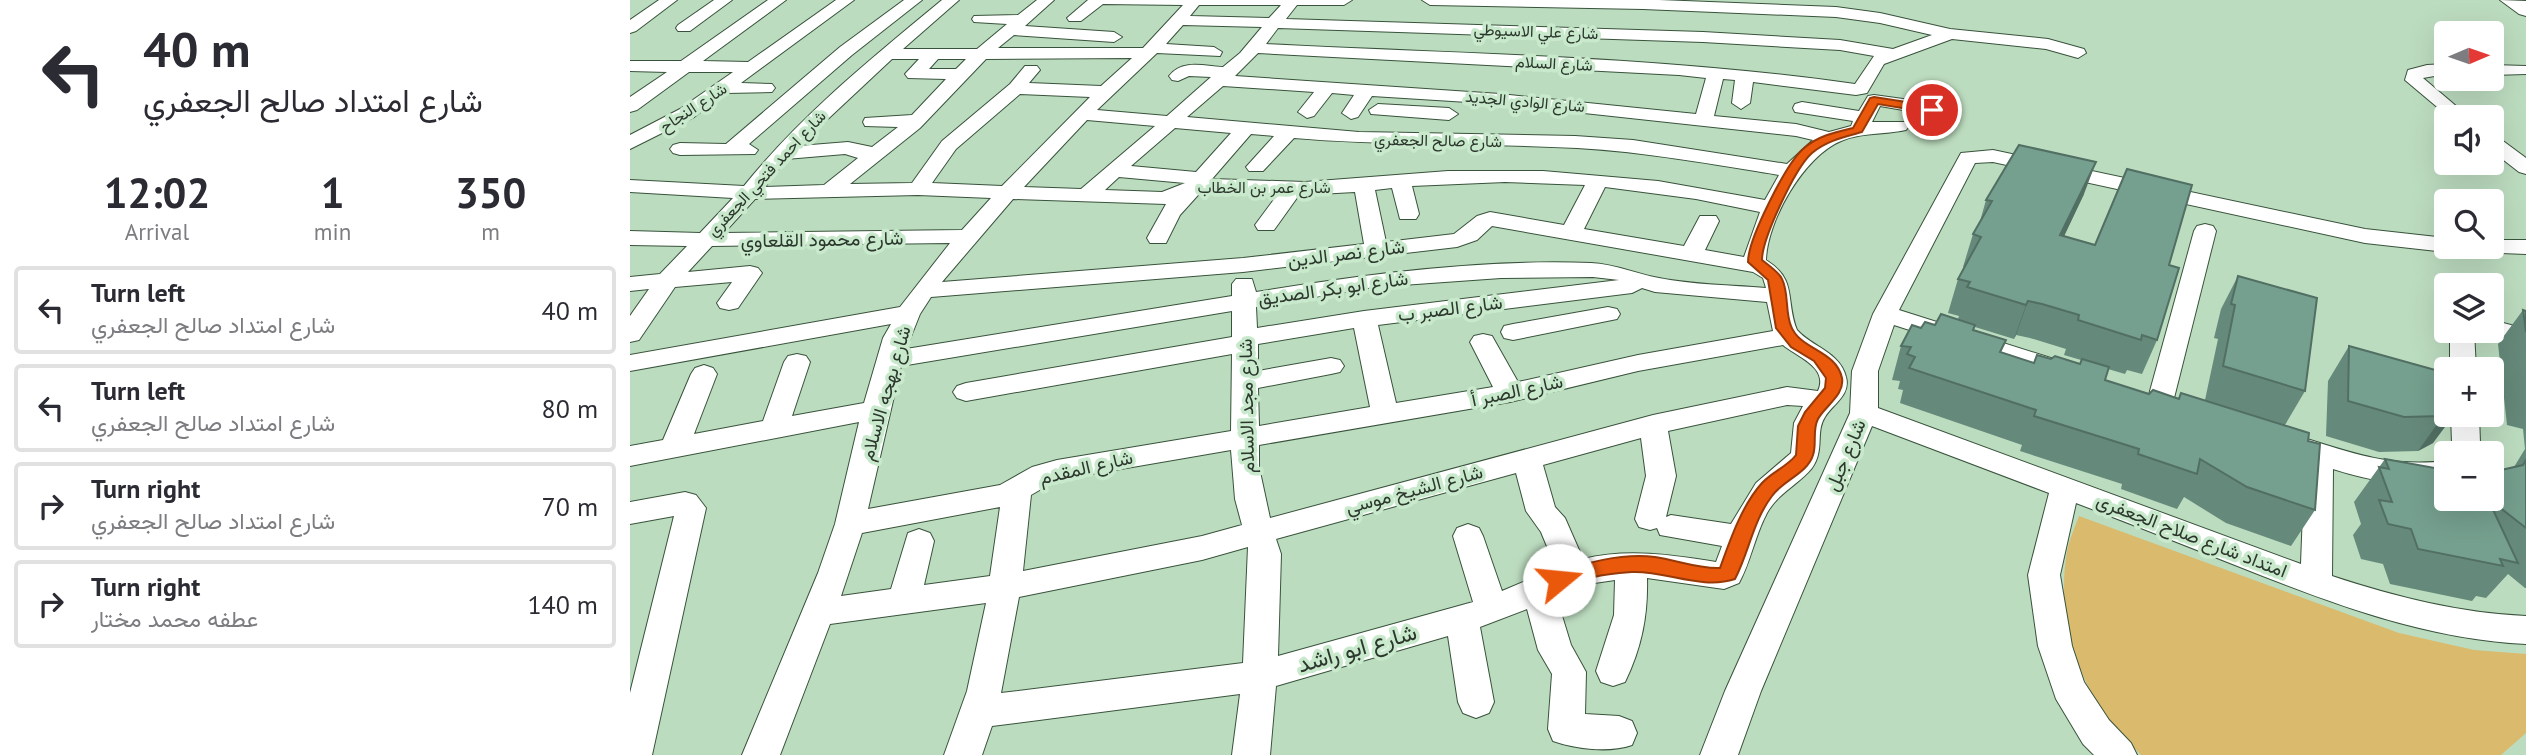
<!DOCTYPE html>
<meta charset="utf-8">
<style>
:root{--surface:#fff;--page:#f2f2f3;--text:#2b2b33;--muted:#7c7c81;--line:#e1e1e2}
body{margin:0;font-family:"PT Sans",Vazirmatn,sans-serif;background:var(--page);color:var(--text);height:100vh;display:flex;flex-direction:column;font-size:26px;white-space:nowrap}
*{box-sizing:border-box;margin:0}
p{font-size:23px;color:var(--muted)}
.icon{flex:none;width:38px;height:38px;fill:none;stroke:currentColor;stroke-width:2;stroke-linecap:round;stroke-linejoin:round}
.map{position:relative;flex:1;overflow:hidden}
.details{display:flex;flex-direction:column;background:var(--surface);width:630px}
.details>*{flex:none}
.guide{background:#fff;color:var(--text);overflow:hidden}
.needle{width:46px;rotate:88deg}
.buttons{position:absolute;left:1804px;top:21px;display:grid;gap:14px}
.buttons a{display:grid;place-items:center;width:70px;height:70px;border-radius:7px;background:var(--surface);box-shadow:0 7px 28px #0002;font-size:35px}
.pin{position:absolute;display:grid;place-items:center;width:60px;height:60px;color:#fff;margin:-30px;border:4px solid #fff;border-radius:50%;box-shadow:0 2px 7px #0007}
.me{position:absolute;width:77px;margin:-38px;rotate:73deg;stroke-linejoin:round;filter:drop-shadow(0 0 5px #0008)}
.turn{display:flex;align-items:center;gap:24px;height:147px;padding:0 28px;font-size:32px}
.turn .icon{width:91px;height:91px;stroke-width:2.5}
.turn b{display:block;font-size:49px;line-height:60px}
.eta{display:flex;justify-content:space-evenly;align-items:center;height:119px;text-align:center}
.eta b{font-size:42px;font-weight:700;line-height:49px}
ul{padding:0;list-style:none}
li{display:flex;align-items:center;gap:21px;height:88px;margin:0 14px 10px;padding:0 14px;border:4px solid var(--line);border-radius:7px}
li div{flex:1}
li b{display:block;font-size:26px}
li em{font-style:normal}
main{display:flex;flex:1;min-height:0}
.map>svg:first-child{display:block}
.green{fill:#daba6c}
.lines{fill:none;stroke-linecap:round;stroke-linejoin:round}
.minor-casing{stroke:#38533b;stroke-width:2}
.major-casing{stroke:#38533b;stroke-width:2}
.minor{fill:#fff;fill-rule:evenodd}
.major{fill:#fff;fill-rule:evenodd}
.wall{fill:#65897a;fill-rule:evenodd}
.shaded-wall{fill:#526f63}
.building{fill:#759f8e;stroke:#526f63;stroke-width:2}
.route{fill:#ea580c;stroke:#983908;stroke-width:2}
.labels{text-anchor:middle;stroke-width:7;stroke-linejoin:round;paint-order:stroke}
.far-street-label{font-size:16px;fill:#2c382d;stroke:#c9e9cc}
.street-label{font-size:19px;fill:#2c382d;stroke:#c9e9cc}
.near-street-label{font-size:23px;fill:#2c382d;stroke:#c9e9cc}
</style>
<main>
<section class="details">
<div class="guide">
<div class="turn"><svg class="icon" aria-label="left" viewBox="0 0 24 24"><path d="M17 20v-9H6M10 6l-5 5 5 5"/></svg><div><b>40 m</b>شارع امتداد صالح الجعفري</div></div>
</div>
<div class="eta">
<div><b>12:02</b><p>Arrival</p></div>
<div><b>1</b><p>min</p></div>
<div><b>350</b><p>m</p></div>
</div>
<ul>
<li><svg class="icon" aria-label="left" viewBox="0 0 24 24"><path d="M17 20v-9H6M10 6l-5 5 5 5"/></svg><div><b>Turn left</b><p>شارع امتداد صالح الجعفري</p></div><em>40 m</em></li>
<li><svg class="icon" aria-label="left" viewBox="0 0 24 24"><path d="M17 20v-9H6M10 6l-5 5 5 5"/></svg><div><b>Turn left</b><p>شارع امتداد صالح الجعفري</p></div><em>80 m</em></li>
<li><svg class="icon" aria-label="right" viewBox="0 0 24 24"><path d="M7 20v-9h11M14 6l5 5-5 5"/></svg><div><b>Turn right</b><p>شارع امتداد صالح الجعفري</p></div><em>70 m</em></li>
<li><svg class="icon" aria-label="right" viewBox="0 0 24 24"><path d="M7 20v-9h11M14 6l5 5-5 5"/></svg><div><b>Turn right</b><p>عطفه محمد مختار</p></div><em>140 m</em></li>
</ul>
</section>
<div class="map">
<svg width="1896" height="755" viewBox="0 0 1896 755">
<rect width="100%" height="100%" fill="#bcdcbf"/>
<!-- green -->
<path class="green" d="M 1449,516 L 1769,633 L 1844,650 L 1896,654 L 1896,733 L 1871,755 L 1511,755 C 1499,742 1485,730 1475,715 C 1443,669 1427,607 1437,552 C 1439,540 1445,527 1449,516 Z"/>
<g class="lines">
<!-- minor casing -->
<g class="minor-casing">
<g id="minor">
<path d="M 29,0 L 47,0 L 6,31 L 0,33 L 0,20 Z"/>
<path d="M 84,0 L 102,0 L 60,31 L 48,31 L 46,28 L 48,25 Z"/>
<path d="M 138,0 L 156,0 L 73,61 L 118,62 L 206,0 L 224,0 L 111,83 L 142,84 L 145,88 L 142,92 L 96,93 L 64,117 L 0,149 L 0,135 L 50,109 L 103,72 L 59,72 L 7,110 L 0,112 L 0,97 L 37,72 L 0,71 L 0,61 L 51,61 Z"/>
<path d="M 274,0 L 292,0 L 222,55 L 119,144 L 128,150 L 125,154 L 50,155 L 43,153 L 40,149 L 43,145 L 50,143 L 96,144 L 210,47 Z"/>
<path d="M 312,0 L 329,0 L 273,49 L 347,49 L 377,24 L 344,22 L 342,19 L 344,16 L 388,15 L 407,0 L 424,0 L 395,26 L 484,32 L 492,37 L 484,42 L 384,35 L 368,48 L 513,48 L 553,5 L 473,4 L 451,21 L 439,21 L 437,18 L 458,0 L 722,0 L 714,5 L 667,5 L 656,19 L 1073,32 L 1210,40 L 1263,49 L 1302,35 L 1250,23 L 1206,17 L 1013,9 L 800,5 L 792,0 L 1029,0 L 1206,7 L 1250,13 L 1320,29 L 1418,39 L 1454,49 L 1456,53 L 1448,58 L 1416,49 L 1322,39 L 1254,64 L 1237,93 L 1226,95 L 1123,82 L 1120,103 L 1111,109 L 1102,103 L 1105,80 L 1093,79 L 1084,116 L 1166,124 L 1199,132 L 1221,126 L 1223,121 L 1165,112 L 1163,108 L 1165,104 L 1172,102 L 1229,111 L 1238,96 L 1244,95 L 1302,103 L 1311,109 L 1302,115 L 1250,106 L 1242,122 L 1276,122 L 1279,126 L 1276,130 C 1254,135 1232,132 1211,141 C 1174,156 1137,221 1136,260 C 1168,280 1155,300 1167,330 C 1182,347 1210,352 1216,377 C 1221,395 1203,404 1195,417 C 1185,432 1195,450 1182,468 C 1168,485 1148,493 1137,513 C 1125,535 1121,561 1109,583 L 1094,589 L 1017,578 C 1018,615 1012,647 995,682 L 983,686 L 971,682 L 966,671 L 984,615 L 985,580 L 951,585 L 926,596 L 941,645 L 956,672 L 955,714 L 989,716 L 1002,721 L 1007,733 L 1002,745 C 979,753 946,749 923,741 L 918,729 L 922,674 L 908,650 L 897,609 L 850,627 L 864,702 L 859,713 L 846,718 L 833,713 L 828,702 L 818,636 L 646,686 L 640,755 L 602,755 L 610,694 L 362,726 L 352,755 L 314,755 L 337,691 L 356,603 L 200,624 L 150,755 L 112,755 L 188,573 L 205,524 L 229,422 L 0,466 L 0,446 L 33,440 L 61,374 L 65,368 L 74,365 L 83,368 L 87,374 L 64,434 L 133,421 L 154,362 L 158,356 L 167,354 L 176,356 L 180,362 L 162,416 L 234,403 L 253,338 L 261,324 L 0,371 L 0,355 L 270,307 L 320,243 L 82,246 L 58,272 L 120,266 L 128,268 L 132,273 L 108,308 L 99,310 L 90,308 L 87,303 L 102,282 L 45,287 L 9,340 L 0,342 L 0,316 L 19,289 L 0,291 L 0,277 L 30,274 L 57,246 L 0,245 L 0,231 L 70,233 L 103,198 L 0,192 L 0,180 L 114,186 C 171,115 242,58 312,0 ZM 569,5 L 651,5 L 639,18 L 560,16 ZM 553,25 L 632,27 L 610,53 L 593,67 C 574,66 552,59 539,76 L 542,80 L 548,81 L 559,76 L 581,77 L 537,116 L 467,110 L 527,53 L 590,56 L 592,52 L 584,47 L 536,44 ZM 648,28 L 1073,42 L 1210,50 L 1244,56 L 1225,84 C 1030,56 832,54 636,44 ZM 628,53 L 1049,75 L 1076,78 L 1066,114 L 870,94 L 605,76 ZM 502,58 L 471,86 L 399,83 L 410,70 L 407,66 L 395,66 L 380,84 L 312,141 L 282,183 L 220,184 L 290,128 L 356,59 ZM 262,59 L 289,59 L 275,74 L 278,78 L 316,79 L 282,115 L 235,118 L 233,122 L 235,126 L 268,127 L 242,147 L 218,142 L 169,146 ZM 308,59 L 336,59 L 326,69 L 299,69 ZM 593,86 L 684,92 L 668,112 L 677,118 L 684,116 L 702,93 L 724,95 L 712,113 L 721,119 L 728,117 L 742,96 L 870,104 L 1166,136 L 1183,140 L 1157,164 L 1003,140 L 945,136 L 729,132 L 557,117 ZM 390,94 L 460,97 L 372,186 L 302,183 L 326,149 ZM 457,120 L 525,126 L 451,189 L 394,187 ZM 545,128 L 601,133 L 566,172 L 501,166 ZM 621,134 L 644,136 L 616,167 L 619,171 L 633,171 L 664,138 C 758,146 853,143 947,148 C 1015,152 1082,164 1149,175 L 1135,200 L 1028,181 L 913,171 L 818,171 L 675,182 L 582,179 ZM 215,154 L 228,158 L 194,185 L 135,187 L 156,159 ZM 489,177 L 555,183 L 532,192 L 475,190 ZM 875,182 L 955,185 L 934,225 L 860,212 L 847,216 L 824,234 L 756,242 L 745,190 L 762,188 L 770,219 L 786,219 L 789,214 L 782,186 ZM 975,187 L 1066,199 L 1130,212 L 1114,257 L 1075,250 L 1089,221 L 1086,216 L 1070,216 L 1054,246 L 954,229 ZM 595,191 L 648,194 L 625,225 L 628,230 L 644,230 L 669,195 L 725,192 L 734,244 L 613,258 L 312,282 L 383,199 L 536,204 L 517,238 L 520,243 L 536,243 L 550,215 L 569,194 ZM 288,195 L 361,198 L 332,230 L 94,233 L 125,199 ZM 862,226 L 1123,272 L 1133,278 L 1136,288 C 1101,285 1063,285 1029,278 C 1006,274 986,264 961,263 C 849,259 737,274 626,292 L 622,279 L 606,279 L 602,284 L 602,296 L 276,349 L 290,314 L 301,297 L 613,272 L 827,247 L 847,240 ZM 963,277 L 989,280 L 734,311 L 627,328 L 626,307 L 744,287 L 871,278 ZM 1012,288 L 1025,292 L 1137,302 L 1143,331 L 1008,355 L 888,382 L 862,336 L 853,334 L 844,336 L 840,342 L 863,387 L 766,403 L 748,325 L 1002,293 ZM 602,311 L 602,337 L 336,383 L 327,386 L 323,392 L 327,398 L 336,401 L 602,354 L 601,431 L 427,460 L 402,467 L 370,485 L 238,509 L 271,366 ZM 724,328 L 740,407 L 629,426 L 628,388 L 701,374 L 710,372 L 714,366 L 710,360 L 701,358 L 628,371 L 628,344 ZM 1153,345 C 1167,357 1199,367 1188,391 L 1157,387 L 1023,415 L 640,518 L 629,467 L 629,445 L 880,402 L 1008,371 ZM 1157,405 L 1173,406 L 1164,423 L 1161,453 L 1126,483 L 1101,524 L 1041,515 L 1036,517 L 1046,476 L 1038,431 ZM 1011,438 L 1016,476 L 1005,519 L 1009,527 L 1020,530 L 1027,528 L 1030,535 L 1092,546 L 1086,562 C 1042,555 998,548 953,559 L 935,518 L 925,507 L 913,465 ZM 601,450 L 605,499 L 612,525 L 572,536 L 393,571 L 401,495 L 427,480 ZM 886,473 L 896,511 L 911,532 L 926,568 L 872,591 L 853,536 L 849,528 L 838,524 L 827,528 L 823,536 L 843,602 L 648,656 L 651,554 L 646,539 ZM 370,507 L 360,576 L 294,585 L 304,541 L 300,533 L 289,529 L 278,533 L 261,589 L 211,596 L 232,533 ZM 618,547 L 613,663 L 371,693 L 389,597 L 572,560 Z"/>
<path d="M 1816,64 L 1816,74 L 1793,78 L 1839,117 L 1819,117 L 1775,80 L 1778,70 L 1797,65 Z"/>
<path d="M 1862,65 L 1896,66 L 1896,74 L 1862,75 Z"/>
<path d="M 748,104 L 819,108 L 828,114 L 819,120 L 741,114 L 739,110 Z"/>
<path d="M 1862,136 L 1869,138 L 1896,158 L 1896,174 L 1889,172 L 1862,151 Z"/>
<path d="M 1363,150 L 1735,229 L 1816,238 L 1816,247 L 1826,247 L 1816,252 L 1735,243 L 1363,162 L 1345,163 L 1269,310 L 1446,366 L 1450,372 L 1446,378 L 1437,381 L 1264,325 L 1248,371 L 1248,408 L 1671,564 L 1675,459 L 1647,450 L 1643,443 L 1647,436 L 1657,433 C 1716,450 1753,468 1816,461 L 1816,481 C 1777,488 1741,481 1703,469 L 1702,576 C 1766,597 1829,613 1896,616 L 1896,644 C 1795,639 1703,604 1610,567 C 1555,545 1501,524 1446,503 L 1430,575 L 1442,646 L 1454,682 L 1479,720 L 1501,743 L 1507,755 L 1464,755 L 1453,744 L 1426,699 L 1408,646 L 1398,575 L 1419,493 L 1242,426 L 1131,691 L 1108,755 L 1070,755 L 1095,691 L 1220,413 L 1222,371 L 1243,314 L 1331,153 Z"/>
<path d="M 1575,224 L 1583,226 L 1586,231 L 1543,402 L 1540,408 L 1530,411 L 1520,408 L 1517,402 L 1564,231 L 1567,226 Z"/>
<path d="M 1862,240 L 1896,240 L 1896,254 L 1846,252 L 1843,247 L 1862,247 Z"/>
<path d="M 978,307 L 987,309 L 990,314 L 987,319 L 883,340 L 874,338 L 871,332 L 874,326 L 883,324 Z"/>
<path d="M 1862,320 L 1896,329 L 1896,345 L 1853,333 L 1851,331 L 1862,331 Z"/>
<path d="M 1820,331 L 1844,331 L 1846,369 L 1820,369 Z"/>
<path d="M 1821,415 L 1849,415 L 1850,443 L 1846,453 L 1818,453 L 1822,443 Z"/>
<path d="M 55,492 L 66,495 L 76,508 L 22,755 L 0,755 L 0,693 L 44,516 L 0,524 L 0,502 Z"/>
</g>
</g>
<!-- major casing -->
<g class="major-casing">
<path id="major" d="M 1870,0 L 1896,1 L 1896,16 L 1889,14 Z"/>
</g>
<!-- minor -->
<use href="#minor" class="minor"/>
<!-- major -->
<use href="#major" class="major"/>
</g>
<!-- wall -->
<g class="wall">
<path d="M 1454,194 L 1434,236 L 1539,265 L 1527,340 L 1512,374 L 1497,370 L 1495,374 L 1478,369 L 1475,380 L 1519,394 L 1548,398 L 1551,393 L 1575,400 L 1588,339 L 1584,338 L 1591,309 L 1608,276 L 1675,391 L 1655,425 L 1678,441 L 1685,510 L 1661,546 L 1596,523 L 1554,497 L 1547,509 L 1491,489 L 1492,484 L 1390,451 L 1392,445 L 1270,403 L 1273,390 L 1268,389 L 1270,381 L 1262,380 L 1271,346 L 1291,328 L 1328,319 L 1329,316 L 1318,313 L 1328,279 L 1334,267 L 1333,267 L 1343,234 L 1349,225 L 1356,200 ZM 1345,327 L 1384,339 L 1386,335 L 1400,338 L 1436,349 L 1434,355 L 1451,360 L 1450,364 L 1421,359 L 1404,363 L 1371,352 L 1376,340 L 1344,330 Z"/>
<path d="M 1893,310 L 1896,311 L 1896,588 L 1895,588 L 1878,574 L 1856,598 L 1846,596 L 1842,601 L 1760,584 L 1753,564 L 1731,559 L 1723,535 L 1731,524 L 1724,502 L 1755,459 L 1816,499 L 1884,467 L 1895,449 L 1893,429 L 1877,425 L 1868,344 Z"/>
<path d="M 1719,346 L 1816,415 L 1803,443 L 1788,451 L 1749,452 L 1696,436 L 1698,381 Z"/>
</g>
<!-- shaded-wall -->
<g class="shaded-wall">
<path d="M 1466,162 L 1454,194 L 1419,268 L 1430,235 Z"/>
<path d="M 1398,301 L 1386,335 L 1384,339 L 1396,305 Z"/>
<path d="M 1816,415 L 1824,415 L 1803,443 L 1788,451 L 1813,416 Z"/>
</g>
<!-- building -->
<g class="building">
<path d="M 1389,145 L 1466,162 L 1430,235 L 1465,245 L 1497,169 L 1562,185 L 1539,265 L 1549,268 L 1527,340 L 1512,335 L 1511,340 L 1448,320 L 1449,315 L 1412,304 L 1398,301 L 1396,305 L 1337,287 L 1340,282 L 1328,279 L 1351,237 L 1343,234 L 1362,201 L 1356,200 Z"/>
<path d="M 1608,276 L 1687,298 L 1675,391 L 1593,366 L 1605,305 L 1601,304 Z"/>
<path d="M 1893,310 L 1896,311 L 1896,332 Z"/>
<path d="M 1311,314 L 1345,325 L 1343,330 L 1376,340 L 1370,352 L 1404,363 L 1407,355 L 1421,359 L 1425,356 L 1450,364 L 1452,359 L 1479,367 L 1475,380 L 1519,394 L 1523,390 L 1549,399 L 1551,393 L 1679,433 L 1678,441 L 1690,444 L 1685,510 L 1617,487 L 1570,459 L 1567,474 L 1508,454 L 1509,449 L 1404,416 L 1406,410 L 1279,368 L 1285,357 L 1277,354 L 1281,347 L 1271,346 L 1282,325 L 1291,328 L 1295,322 L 1305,325 Z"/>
<path d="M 1719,346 L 1816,373 L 1816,414 L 1813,416 L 1774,417 L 1718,401 Z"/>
<path d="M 1755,459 L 1816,470 L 1816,499 L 1858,499 L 1888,563 L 1870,559 L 1873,566 L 1788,549 L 1781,529 L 1758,524 L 1749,500 L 1762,502 L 1749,467 L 1759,469 Z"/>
<path d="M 1896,460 L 1896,528 L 1859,499 L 1862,499 L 1862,472 L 1893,465 Z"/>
</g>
<!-- route -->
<path class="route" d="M 1244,97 L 1302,106 L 1307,110 L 1302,113 L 1248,104 L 1232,132 C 1214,137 1196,141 1182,153 C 1165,168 1132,239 1132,260 C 1138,265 1149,272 1152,279 C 1159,293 1155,312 1161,326 C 1170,350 1206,350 1212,378 C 1215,395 1195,406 1188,419 C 1182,430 1187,444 1183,455 C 1178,473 1152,481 1142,496 C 1123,521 1119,552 1105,579 C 1072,590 1037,571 1003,572 C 990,573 976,574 964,577 C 951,580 936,589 923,585 L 920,580 L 923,574 C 955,563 990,553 1025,557 C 1046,560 1069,569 1090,568 C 1100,540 1112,505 1132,483 C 1142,472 1158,466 1166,455 L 1168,426 L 1175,412 L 1195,388 L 1196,378 L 1184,361 L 1161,347 L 1146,328 L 1138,280 L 1118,262 C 1118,239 1156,164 1173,149 C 1187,136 1206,132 1223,128 L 1240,98 Z"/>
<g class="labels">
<!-- far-street labels -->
<g class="far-street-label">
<text transform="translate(906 31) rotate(2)" y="6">شارع علي الاسيوطي</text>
<text transform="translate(924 63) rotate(3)" y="6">شارع السلام</text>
<text transform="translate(895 101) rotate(5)" y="6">شارع الوادي الجديد</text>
<text transform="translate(63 107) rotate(-33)" y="6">شارع النجاح</text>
<text transform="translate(808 140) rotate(1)" y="6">شارع صالح الجعفري</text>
<text transform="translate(136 173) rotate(-47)" y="6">شارع احمد فتحي الجعفري</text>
<text x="634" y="193">شارع عمر بن الخطاب</text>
</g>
<!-- street labels -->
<g class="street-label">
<text transform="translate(192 239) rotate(-1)" y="7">شارع محمود القلعاوي</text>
<text transform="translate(716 253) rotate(-7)" y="7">شارع نصر الدين</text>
<text transform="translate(703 288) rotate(-8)" y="7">شارع ابو بكر الصديق</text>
<text transform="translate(820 308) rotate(-7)" y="7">شارع الصبر ب</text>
<text transform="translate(887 390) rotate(-12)" y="7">شارع الصبر أ</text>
<text transform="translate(255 393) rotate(-74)" y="7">شارع بهجه الاسلام</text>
<text transform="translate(616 406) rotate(-91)" y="7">شارع مجد الاسلام</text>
<text transform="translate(1215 455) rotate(-67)" y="7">شارع جبل</text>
<text transform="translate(456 467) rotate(-13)" y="7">شارع المقدم</text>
<text transform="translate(784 489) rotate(-15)" y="7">شارع الشيخ موسي</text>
<text transform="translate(1562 535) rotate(21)" y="7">امتداد شارع صلاح الجعفرى</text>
</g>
<!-- near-street labels -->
<g class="near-street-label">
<text transform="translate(727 648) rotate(-16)" y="8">شارع ابو راشد</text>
</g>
</g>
</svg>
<div class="buttons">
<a><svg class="needle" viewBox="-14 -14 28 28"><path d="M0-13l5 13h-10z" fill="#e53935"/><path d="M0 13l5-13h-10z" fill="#7c7c81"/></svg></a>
<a><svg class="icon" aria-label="sound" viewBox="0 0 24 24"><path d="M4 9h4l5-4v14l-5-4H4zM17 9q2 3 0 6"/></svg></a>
<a><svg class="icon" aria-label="search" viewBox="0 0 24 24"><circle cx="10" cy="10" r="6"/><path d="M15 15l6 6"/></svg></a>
<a><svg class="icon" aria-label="layers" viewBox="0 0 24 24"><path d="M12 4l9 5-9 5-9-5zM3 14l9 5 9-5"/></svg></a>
<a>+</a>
<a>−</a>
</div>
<div class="pin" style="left:1302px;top:110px;background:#d93025"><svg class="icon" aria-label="arrive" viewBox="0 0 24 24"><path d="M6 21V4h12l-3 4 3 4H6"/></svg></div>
<svg class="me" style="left:929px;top:580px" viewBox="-20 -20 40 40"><circle r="19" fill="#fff"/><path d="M0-13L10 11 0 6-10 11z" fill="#ea580c"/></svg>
</div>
</main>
